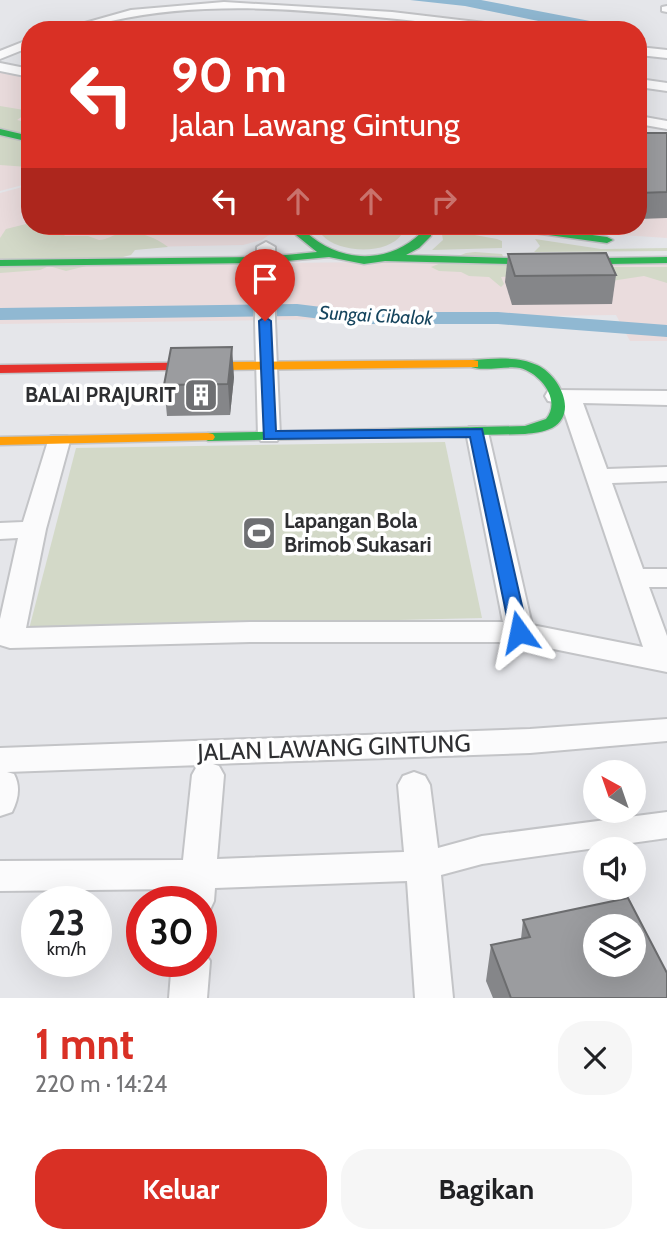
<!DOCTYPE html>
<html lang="id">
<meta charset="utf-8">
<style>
:root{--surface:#fff;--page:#f6f6f6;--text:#202124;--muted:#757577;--accent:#d93025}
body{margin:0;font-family:Cabin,sans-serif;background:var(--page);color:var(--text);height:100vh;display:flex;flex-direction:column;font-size:26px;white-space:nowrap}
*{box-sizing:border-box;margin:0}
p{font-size:23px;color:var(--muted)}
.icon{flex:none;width:38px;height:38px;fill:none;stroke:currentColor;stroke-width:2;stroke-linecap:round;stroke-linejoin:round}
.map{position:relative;height:998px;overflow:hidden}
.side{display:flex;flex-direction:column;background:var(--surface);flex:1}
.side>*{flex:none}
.top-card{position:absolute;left:21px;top:21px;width:626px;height:214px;border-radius:28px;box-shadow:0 7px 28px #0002;background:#d93025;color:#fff;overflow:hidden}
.needle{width:46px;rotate:320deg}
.fabs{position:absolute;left:583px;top:760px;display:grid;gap:14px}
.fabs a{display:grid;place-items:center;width:63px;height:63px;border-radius:50%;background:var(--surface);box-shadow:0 7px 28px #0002;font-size:35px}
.speed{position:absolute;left:21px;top:886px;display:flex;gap:14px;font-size:35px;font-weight:700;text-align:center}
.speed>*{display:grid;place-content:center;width:91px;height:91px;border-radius:50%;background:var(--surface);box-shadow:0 7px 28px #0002;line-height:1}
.speed small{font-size:18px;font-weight:400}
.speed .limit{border:10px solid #d22;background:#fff;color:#111}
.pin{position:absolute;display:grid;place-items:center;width:60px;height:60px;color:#fff;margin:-72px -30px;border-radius:50% 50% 50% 0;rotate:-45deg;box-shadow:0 0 7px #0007}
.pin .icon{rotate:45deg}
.me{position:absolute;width:77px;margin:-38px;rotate:348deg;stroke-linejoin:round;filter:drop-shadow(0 0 5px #0008)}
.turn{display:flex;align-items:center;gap:24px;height:147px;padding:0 35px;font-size:32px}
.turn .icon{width:91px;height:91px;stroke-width:2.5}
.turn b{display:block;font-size:49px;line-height:60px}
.lanes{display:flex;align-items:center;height:66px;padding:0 35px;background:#0003;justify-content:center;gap:35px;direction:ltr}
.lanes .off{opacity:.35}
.round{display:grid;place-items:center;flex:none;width:74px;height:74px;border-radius:28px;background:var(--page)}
.overview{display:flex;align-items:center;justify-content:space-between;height:119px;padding:0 35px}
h1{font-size:42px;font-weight:700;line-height:52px;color:var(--accent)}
.primary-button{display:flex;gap:14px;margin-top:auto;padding:14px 35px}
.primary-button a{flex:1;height:80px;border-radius:28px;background:var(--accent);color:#fff;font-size:28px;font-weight:700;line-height:80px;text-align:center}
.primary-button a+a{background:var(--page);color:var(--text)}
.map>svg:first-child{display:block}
.commercial{fill:#eadcdd}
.green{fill:#d3d9c8}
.water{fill:#90b8d2}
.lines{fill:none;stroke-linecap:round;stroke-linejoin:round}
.canal{fill:#90b8d2;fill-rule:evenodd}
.street-casing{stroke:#c3c4c7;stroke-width:4}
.fast-casing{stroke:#c3c4c7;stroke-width:3}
.slow-casing{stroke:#c3c4c7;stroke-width:3}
.jam-casing{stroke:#c3c4c7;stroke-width:3}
.street{fill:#fbfbfc;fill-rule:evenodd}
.fast{fill:#30b455;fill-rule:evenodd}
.slow{fill:#ff9f0a;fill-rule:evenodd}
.jam{fill:#e5322d;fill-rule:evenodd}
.wall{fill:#858689}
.shaded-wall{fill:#6c6d6f}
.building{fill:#9b9c9f;stroke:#6c6d6f;stroke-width:2;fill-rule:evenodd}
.route{fill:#1a73e8;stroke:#114b97;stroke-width:2}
.labels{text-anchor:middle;stroke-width:7;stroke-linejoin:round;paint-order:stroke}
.far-water-label{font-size:19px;font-style:italic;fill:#16455e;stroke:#fff}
.poi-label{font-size:21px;font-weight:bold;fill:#2e2f32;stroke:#fff;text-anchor:end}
.near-street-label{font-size:24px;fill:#2e2f32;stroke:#fff}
</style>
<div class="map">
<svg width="667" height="998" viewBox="0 0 667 998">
<rect width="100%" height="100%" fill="#e5e6ea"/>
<!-- commercial -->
<g class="commercial">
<path d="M 0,67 L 30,73 L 30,183 L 0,191 Z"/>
<path d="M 639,152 L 667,152 L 667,238 L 547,230 L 528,226 L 639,226 Z"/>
<path d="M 30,185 L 30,226 L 282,226 L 262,240 L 243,245 L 0,250 L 0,193 Z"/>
<path d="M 667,259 L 667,341 L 630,341 L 616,315 L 0,324 L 0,266 Z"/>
</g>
<!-- green -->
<g class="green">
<path d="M 0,106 L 30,111 L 17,120 L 30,123 L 30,171 L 28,167 L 0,165 Z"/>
<path d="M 30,223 L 30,226 L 76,226 L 64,236 L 88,236 L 99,240 C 105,240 109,237 115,235 C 133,229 154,236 168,247 L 135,250 L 131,255 L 66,271 L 49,266 L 40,270 L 0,273 L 0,238 L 6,229 Z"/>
<path d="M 324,226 L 398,226 L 402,234 C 387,256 338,253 322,235 Z"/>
<path d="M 441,229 L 497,239 L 502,241 L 502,248 L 432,250 L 443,240 Z"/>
<path d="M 535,239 L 601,249 L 667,248 L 667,251 L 534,252 L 540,246 Z"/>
<path d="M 475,252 L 502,254 L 512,276 L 501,277 L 504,284 L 501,287 L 489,277 L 469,276 L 461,272 L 439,271 L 431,267 L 466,253 Z"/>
<path d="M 612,267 L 667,267 L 667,283 L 644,276 L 611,281 Z"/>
<path d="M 445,442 L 482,618 L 29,629 L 76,448 Z"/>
</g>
<!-- water -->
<path class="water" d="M 410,0 L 481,0 L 637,30 L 582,30 L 465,6 Z"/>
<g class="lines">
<!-- canal -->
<path class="canal" d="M 297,304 L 362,312 L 498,312 L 667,325 L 667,337 L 498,324 L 362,324 L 297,316 L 0,320 L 0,308 Z"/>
<!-- street casing -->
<g class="street-casing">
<g id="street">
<path d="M 224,2 L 392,12 L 485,23 L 514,30 C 474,30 436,23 397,19 C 302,9 205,0 111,21 L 148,30 L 122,30 L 96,25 L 79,30 L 60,30 L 131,10 Z"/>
<path d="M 667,6 L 667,12 L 662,11 L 662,7 Z"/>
<path d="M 30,39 L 30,47 L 0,59 L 0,51 Z"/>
<path d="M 639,47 L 667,50 L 667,58 L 639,55 Z"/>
<path d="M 0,63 L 30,69 L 30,77 L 0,71 Z"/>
<path d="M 639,79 L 667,83 L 667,91 L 639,87 Z"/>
<path d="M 639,116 L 667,121 L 667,129 L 639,124 Z"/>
<path d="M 266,242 L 275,247 L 275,321 L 280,436 L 277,441 L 261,441 L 258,436 L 255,321 L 257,247 Z"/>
<path d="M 556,390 L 667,391 L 667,405 L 583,403 L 607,469 L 667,467 L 667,481 L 612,483 L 643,569 L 667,569 L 667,587 L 649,587 L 667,636 L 667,672 L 519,642 L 250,642 L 10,648 L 0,645 L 0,619 L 18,538 L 0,539 L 0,523 L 23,522 L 48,441 L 51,436 L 67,436 L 70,441 L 46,529 L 26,628 L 250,622 L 503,622 L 466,432 L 469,427 L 485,427 L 488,432 L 532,625 L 643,647 L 561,403 L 548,401 L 545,396 L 548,391 Z"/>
<path d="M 667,719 L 667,741 L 530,753 L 213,764 L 219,766 L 224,775 L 217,859 L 404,852 L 398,785 L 403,776 L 414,772 L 425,776 L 430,785 L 438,848 L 482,836 L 667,812 L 667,838 L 482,864 L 441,875 L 453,998 L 415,998 L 407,881 L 215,888 L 214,901 L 209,912 L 201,914 L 201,901 L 178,901 L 180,889 L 0,891 L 0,861 L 183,860 L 192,775 L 197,766 L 201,765 L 7,772 L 14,774 C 21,787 18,800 12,812 L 0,816 L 0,748 L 530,729 Z"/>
<path d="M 201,948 L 210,961 L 207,998 L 169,998 L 172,961 L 201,961 Z"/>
</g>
</g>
<!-- fast casing -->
<g class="fast-casing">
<g id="fast">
<path d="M 0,129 L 30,136 L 30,142 L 0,135 Z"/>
<path d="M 297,226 L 307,226 L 306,232 C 339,263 388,265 421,233 L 420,226 L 430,226 L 431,236 L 419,248 L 406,255 L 550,259 L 667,257 L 667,263 L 550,265 L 385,261 L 364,264 L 329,257 L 265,263 L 0,266 L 0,260 L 265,257 L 317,252 L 296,235 Z"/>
<path d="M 500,226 L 527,226 L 607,237 L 613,240 L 607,243 L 505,229 Z"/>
<path d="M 488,359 C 504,358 522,358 537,365 C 559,375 579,413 552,428 C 544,432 534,433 525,434 L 208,441 L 201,437 L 208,433 L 525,426 L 546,419 C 562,400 540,373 520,368 C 505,365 478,374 466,364 L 473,360 Z"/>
</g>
</g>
<!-- slow casing -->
<g class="slow-casing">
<g id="slow">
<path d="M 473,360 L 478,361 L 478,367 L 224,370 L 217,366 L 224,362 Z"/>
<path d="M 208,433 L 213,434 L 215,437 L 213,440 L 0,445 L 0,437 Z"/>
</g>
</g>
<!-- jam casing -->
<g class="jam-casing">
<path id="jam" d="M 224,362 L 229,363 L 229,369 L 0,373 L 0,365 Z"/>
</g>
<!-- street -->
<use href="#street" class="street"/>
<!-- fast -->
<use href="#fast" class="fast"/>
<!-- slow -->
<use href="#slow" class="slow"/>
<!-- jam -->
<use href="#jam" class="jam"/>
</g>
<!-- wall -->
<g class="wall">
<path d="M 639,133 L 667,133 L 667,218 L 639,219 Z"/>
<path d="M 508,254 L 616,275 L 612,304 L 512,305 L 505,282 Z"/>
<path d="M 234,377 L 230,415 L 167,416 L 164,385 Z"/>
<path d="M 523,920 L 667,998 L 493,998 L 486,981 L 491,945 L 521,939 Z"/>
</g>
<!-- shaded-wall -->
<g class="shaded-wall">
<path d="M 143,226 L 201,226 L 201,229 L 144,234 Z"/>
<path d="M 232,347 L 234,377 L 230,415 L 228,384 Z"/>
</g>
<!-- building -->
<g class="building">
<path d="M 639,133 L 667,133 L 667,192 L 639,193 Z"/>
<path d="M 606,253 L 616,275 L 515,276 L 508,254 Z"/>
<path d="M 232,347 L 228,384 L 164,385 L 171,348 Z"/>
<path d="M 628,898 L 667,973 L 667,998 L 511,998 L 491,945 L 530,937 L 523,920 ZM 595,926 L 634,926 L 634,964 L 595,964 Z"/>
</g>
<!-- route -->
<path class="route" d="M 265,317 L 271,321 L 276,431 L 482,429 L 528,632 L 525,637 L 512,637 L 510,632 L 470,437 L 264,439 L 259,321 Z"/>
<!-- icons -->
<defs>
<g id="building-square" transform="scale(1.75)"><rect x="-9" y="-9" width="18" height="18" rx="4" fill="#6e6f72" stroke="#fff"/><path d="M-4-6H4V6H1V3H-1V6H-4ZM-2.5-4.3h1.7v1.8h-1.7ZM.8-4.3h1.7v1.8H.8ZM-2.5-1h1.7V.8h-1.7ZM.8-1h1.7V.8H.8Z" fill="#fff"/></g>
<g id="stadium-square" transform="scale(1.75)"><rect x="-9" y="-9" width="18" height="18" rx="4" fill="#6e6f72" stroke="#fff"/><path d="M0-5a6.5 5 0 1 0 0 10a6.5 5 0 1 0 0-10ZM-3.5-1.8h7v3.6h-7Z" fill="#fff"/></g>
</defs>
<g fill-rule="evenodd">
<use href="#building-square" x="201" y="395"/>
<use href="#stadium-square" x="259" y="533"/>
</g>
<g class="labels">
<!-- far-water labels -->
<g class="far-water-label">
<text transform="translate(376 315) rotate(3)" y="7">Sungai Cibalok</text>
</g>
<!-- poi labels -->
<g class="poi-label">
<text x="176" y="402">BALAI PRAJURIT</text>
<text x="284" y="528" text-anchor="start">Lapangan Bola<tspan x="284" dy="24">Brimob Sukasari</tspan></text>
</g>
<!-- near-street labels -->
<g class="near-street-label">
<text transform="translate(334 748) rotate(-2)" y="8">JALAN LAWANG GINTUNG</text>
</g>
</g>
</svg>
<div class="fabs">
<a><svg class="needle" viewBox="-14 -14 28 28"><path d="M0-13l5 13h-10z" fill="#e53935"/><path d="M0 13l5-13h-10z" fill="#757577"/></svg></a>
<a><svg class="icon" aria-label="sound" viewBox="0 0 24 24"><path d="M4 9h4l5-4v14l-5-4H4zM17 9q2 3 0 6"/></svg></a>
<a><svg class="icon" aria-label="layers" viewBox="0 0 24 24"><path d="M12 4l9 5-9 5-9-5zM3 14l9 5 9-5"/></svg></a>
</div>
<div class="speed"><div>23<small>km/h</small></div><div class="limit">30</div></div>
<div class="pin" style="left:265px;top:321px;background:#d93025"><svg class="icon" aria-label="arrive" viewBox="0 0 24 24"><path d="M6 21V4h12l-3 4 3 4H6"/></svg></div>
<svg class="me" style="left:519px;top:632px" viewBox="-20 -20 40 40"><path d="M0-17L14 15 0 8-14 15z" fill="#1a73e8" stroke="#fff" stroke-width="4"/></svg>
<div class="top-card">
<div class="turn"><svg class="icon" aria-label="left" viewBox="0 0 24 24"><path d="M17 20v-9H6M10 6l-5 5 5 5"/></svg><div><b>90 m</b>Jalan Lawang Gintung</div></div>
<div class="lanes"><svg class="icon" aria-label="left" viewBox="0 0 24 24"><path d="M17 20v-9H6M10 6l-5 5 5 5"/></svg><svg class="icon off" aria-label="ahead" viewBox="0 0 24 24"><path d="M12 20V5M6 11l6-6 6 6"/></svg><svg class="icon off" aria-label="ahead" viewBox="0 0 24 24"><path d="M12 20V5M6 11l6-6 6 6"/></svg><svg class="icon off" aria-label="right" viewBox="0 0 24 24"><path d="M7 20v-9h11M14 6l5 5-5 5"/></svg></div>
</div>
</div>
<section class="side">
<div class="overview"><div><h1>1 mnt</h1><p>220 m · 14:24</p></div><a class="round"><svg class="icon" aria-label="close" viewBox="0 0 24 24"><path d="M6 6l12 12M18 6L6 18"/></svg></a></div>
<div class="primary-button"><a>Keluar</a><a>Bagikan</a></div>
</section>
